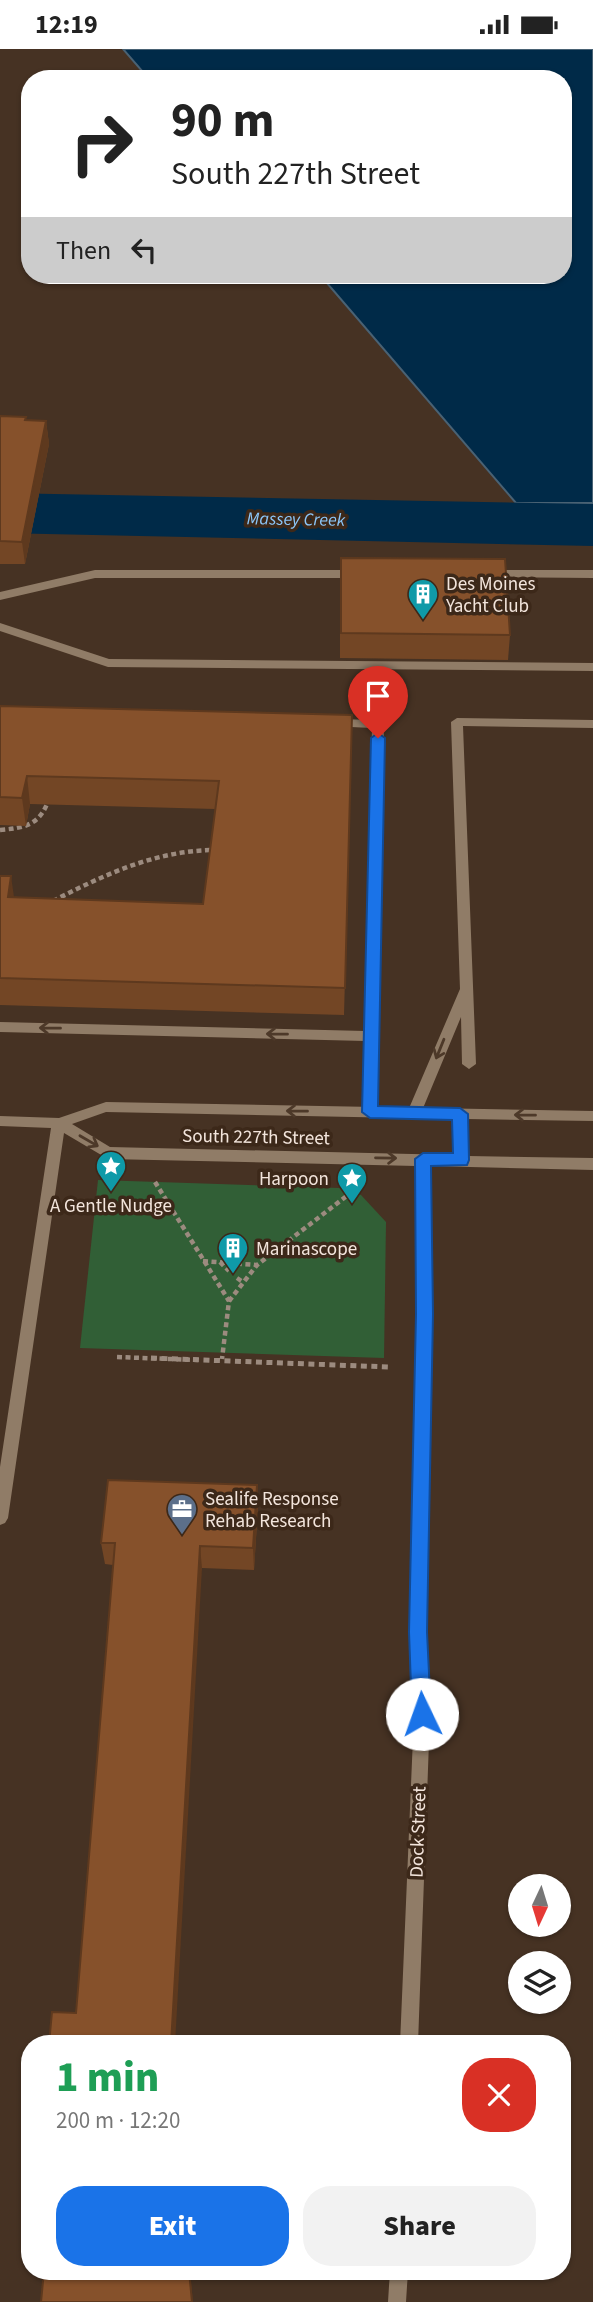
<!DOCTYPE html>
<meta charset="utf-8">
<style>
:root{--surface:#fff;--page:#f2f2f2;--text:#222;--muted:#767676;--accent:#1a73e8}
body{margin:0;font-family:"Source Sans 3",sans-serif;background:var(--page);color:var(--text);height:100vh;display:flex;flex-direction:column;font-size:26px;white-space:nowrap}
*{box-sizing:border-box;margin:0}
p{font-size:23px;color:var(--muted)}
.icon{flex:none;width:38px;height:38px;fill:none;stroke:currentColor;stroke-width:2;stroke-linecap:round;stroke-linejoin:round}
.map{position:relative;flex:1;overflow:hidden}
.sheet{position:absolute;left:21px;top:1986px;width:550px;height:245px;display:flex;flex-direction:column;background:var(--surface);border-radius:28px;box-shadow:0 2px 5px #0004}
.sheet>*{flex:none}
.guide{position:absolute;left:21px;top:21px;width:551px;height:214px;border-radius:28px;box-shadow:0 2px 5px #0004;background:#fff;color:var(--text);overflow:hidden}
.needle{width:46px;rotate:184deg}
.tools{position:absolute;left:508px;top:1825px;display:grid;gap:14px}
.tools a{display:grid;place-items:center;width:63px;height:63px;border-radius:50%;background:var(--surface);box-shadow:0 2px 5px #0004;font-size:35px}
.pin{position:absolute;display:grid;place-items:center;width:60px;height:60px;color:#fff;margin:-72px -30px;border-radius:50% 50% 50% 0;rotate:-45deg;box-shadow:0 0 7px #0007}
.pin .icon{rotate:45deg}
.me{position:absolute;width:77px;margin:-38px;rotate:357deg;stroke-linejoin:round;filter:drop-shadow(0 0 5px #0008)}
.turn{display:flex;align-items:center;gap:24px;height:147px;padding:0 35px;font-size:32px}
.turn .icon{width:91px;height:91px;stroke-width:2.5}
.turn b{display:block;font-size:49px;line-height:60px}
.then{display:flex;align-items:center;height:66px;padding:0 35px;background:#0003;gap:14px;font-size:26px}
.round{display:grid;place-items:center;flex:none;width:74px;height:74px;border-radius:28px;background:var(--page)}
.summary{display:flex;align-items:center;justify-content:space-between;height:119px;padding:0 35px}
h1{font-size:42px;font-weight:800;line-height:52px;color:#1e9e55}
.primary-button{display:flex;gap:14px;margin-top:auto;padding:14px 35px}
.primary-button a{flex:1;height:80px;border-radius:28px;background:var(--accent);color:#fff;font-size:28px;font-weight:800;line-height:80px;text-align:center}
.primary-button a+a{background:var(--page);color:var(--text)}
.status{display:flex;justify-content:space-between;align-items:center;height:49px;padding:0 35px;background:var(--surface);direction:ltr}
.status svg{height:19px;fill:currentColor}
.map>svg:first-child{display:block}
.green{fill:#315f36}
.water{fill:#002a48;stroke:#496274;stroke-width:2}
.lines{fill:none;stroke-linecap:round;stroke-linejoin:round}
.river{fill:#002a48;fill-rule:evenodd}
.path-far1{stroke:#9c8b7f;stroke-width:4.5;stroke-dasharray:5 3.5;stroke-linecap:butt}
.path{stroke:#9c8b7f;stroke-width:5;stroke-dasharray:6 4.5;stroke-linecap:butt}
.service{fill:#907c67;fill-rule:evenodd}
.minor{fill:#907c67;fill-rule:evenodd}
.wall{fill:#734625}
.shaded-wall{fill:#5e391e}
.building{fill:#86512b;stroke:#5e391e;stroke-width:2}
.oneway{stroke:#4d3929}
.route{fill:#1a73e8;stroke:#114b97;stroke-width:2}
.labels{text-anchor:middle;stroke-width:7;stroke-linejoin:round;paint-order:stroke}
.far-water-label{font-size:18px;font-style:italic;fill:#8cc7fa;stroke:#3c2819}
.poi-label{font-size:19px;fill:#f3e5dc;stroke:#3c2819;text-anchor:start}
.street-label{font-size:19px;fill:#f3e5dc;stroke:#3c2819}
</style>
<div class="status"><b>12:19</b><svg viewBox="0 0 49 12"><path d="M0 12V9h3v3zM5 12V6h3v6zM10 12V3h3v9zM15 12V0h3v12zM26 1h20v11H26zM47 4h2v5h-2z"/></svg></div>
<div class="map">
<svg width="593" height="2253" viewBox="0 0 593 2253">
<rect width="100%" height="100%" fill="#463223"/>
<!-- green -->
<path class="green" d="M 98,1131 L 339,1139 L 361,1146 L 386,1173 L 384,1309 L 80,1299 Z"/>
<!-- water -->
<path class="water" d="M 123,0 L 593,0 L 593,454 L 516,454 L 320,226 L 564,226 L 564,30 L 149,30 Z"/>
<g class="lines">
<!-- river -->
<path class="river" d="M 0,444 L 593,455 L 593,497 L 0,484 Z"/>
<!-- path-far1 -->
<g class="path-far1">
<path d="M 0,781 C 22,779 38,777 47,755"/>
<path d="M 53,852 C 104,826 154,802 213,801"/>
<path d="M 155,1133 L 229,1252 L 222,1310"/>
<path d="M 203,1212 L 256,1216"/>
<path d="M 220,1213 L 229,1222"/>
<path d="M 237,1229 L 243,1233"/>
<path d="M 229,1252 L 257,1216 L 357,1139"/>
<path d="M 117,1308 L 198,1311"/>
</g>
<!-- path -->
<path class="path" d="M 151,1309 L 388,1318"/>
<!-- service -->
<g class="service">
<path d="M 95,521 L 357,521 L 363,525 L 357,529 L 95,529 L 0,551 L 0,543 Z"/>
<path d="M 489,521 L 593,521 L 593,529 L 485,528 L 483,525 Z"/>
<path d="M 0,574 L 109,610 L 593,614 L 593,622 L 108,618 L 0,582 Z"/>
<path d="M 457,669 L 593,671 L 593,679 L 463,677 L 476,1015 L 469,1020 L 462,1015 L 461,968 L 421,1064 L 419,1068 L 409,1068 L 407,1064 L 460,940 L 451,673 Z"/>
<path d="M 334,670 L 378,671 L 384,675 L 377,1063 L 375,1067 L 365,1067 L 363,1063 L 365,992 L 0,983 L 0,973 L 365,982 L 372,679 L 330,677 L 328,674 L 330,671 Z"/>
</g>
<!-- minor -->
<g class="minor">
<path d="M 106,1053 L 593,1062 L 593,1072 L 467,1070 L 468,1107 L 593,1109 L 593,1121 L 430,1117 L 432,1265 L 426,1583 L 430,1665 L 418,1995 L 400,1995 L 414,1665 L 410,1583 L 418,1265 L 416,1117 L 108,1110 L 64,1084 L 8,1469 L 5,1474 L 0,1476 L 0,1418 L 51,1079 L 0,1077 L 0,1067 L 59,1069 ZM 106,1063 L 453,1070 L 454,1106 L 110,1098 L 72,1075 Z"/>
<path d="M 390,2222 L 408,2222 L 406,2253 L 388,2253 Z"/>
</g>
</g>
<!-- wall -->
<g class="wall">
<path d="M 0,367 L 26,368 L 26,371 L 46,372 L 49,395 L 25,515 L 0,515 Z"/>
<path d="M 340,534 L 510,586 L 508,611 L 340,609 Z"/>
<path d="M 0,657 L 352,666 L 344,966 L 0,956 L 0,827 L 14,849 L 203,855 L 215,760 L 30,755 L 26,777 L 0,776 Z"/>
<path d="M 257,1436 L 258,1458 L 254,1521 L 202,1519 L 76,1964 L 113,1516 L 105,1515 L 101,1494 Z"/>
</g>
<!-- shaded-wall -->
<g class="shaded-wall">
<path d="M 46,372 L 49,395 L 25,515 L 22,493 Z"/>
<path d="M 27,727 L 30,755 L 26,777 L 22,749 Z"/>
<path d="M 11,827 L 15,855 L 8,848 Z"/>
<path d="M 257,1436 L 258,1458 L 254,1521 L 253,1499 Z"/>
<path d="M 200,1497 L 202,1519 L 175,1995 L 171,1995 Z"/>
<path d="M 189,2222 L 190,2222 L 193,2253 L 192,2253 Z"/>
</g>
<!-- building -->
<g class="building">
<path d="M 0,367 L 26,368 L 25,371 L 46,372 L 22,493 L 0,492 Z"/>
<path d="M 341,509 L 505,510 L 510,586 L 341,584 Z"/>
<path d="M 0,657 L 352,666 L 345,939 L 0,929 L 0,827 L 11,827 L 8,848 L 203,855 L 219,732 L 27,727 L 22,749 L 0,748 Z"/>
<path d="M 108,1431 L 257,1436 L 253,1499 L 200,1497 L 171,1995 L 49,1995 L 52,1963 L 76,1964 L 115,1494 L 101,1494 Z"/>
<path d="M 44,2222 L 189,2222 L 192,2253 L 41,2253 Z"/>
</g>
<!-- one-way arrows -->
<defs><path id="oneway-shaft" d="M-6 0H5M1.5-3L5.5 0L1.5 3" fill="none" stroke-width="1.6" stroke-linecap="round" stroke-linejoin="round" transform="scale(1.75)"/></defs>
<g class="oneway">
<use href="#oneway-shaft" transform="translate(50 979) rotate(-179)"/>
<use href="#oneway-shaft" transform="translate(277 985) rotate(-179)"/>
<use href="#oneway-shaft" transform="translate(440 1000) rotate(112)"/>
<use href="#oneway-shaft" transform="translate(297 1062) rotate(-179)"/>
<use href="#oneway-shaft" transform="translate(525 1066) rotate(-179)"/>
<use href="#oneway-shaft" transform="translate(89 1092) rotate(30)"/>
<use href="#oneway-shaft" transform="translate(386 1109) rotate(1)"/>
</g>
<!-- route -->
<path class="route" d="M 378,684 L 385,689 L 378,1057 L 460,1059 L 468,1065 L 469,1111 L 467,1116 L 431,1117 L 433,1265 L 427,1583 L 431,1665 L 428,1672 L 422,1674 L 415,1672 L 412,1665 L 409,1583 L 416,1265 L 415,1110 L 423,1104 L 453,1104 L 452,1071 L 370,1069 L 362,1063 L 371,689 Z"/>
<!-- icons -->
<defs>
<g id="building-pin" transform="scale(1.575)"><path d="M0 17L-7.5 6A9.5 9.5 0 1 1 7.5 6Z" fill="#0f9aa8" stroke="#3c2819"/><path d="M-4-6H4V6H1V3H-1V6H-4ZM-2.5-4.3h1.7v1.8h-1.7ZM.8-4.3h1.7v1.8H.8ZM-2.5-1h1.7V.8h-1.7ZM.8-1h1.7V.8H.8Z" fill="#fff"/></g>
<g id="sight-pin" transform="scale(1.575)"><path d="M0 17L-7.5 6A9.5 9.5 0 1 1 7.5 6Z" fill="#0f9aa8" stroke="#3c2819"/><path d="M0-6L1.8-2.2L6-1.7L2.9 1.2L3.7 5.4L0 3.3L-3.7 5.4L-2.9 1.2L-6-1.7L-1.8-2.2Z" fill="#fff"/></g>
<g id="office-pin" transform="scale(1.575)"><path d="M0 17L-7.5 6A9.5 9.5 0 1 1 7.5 6Z" fill="#5c6f8a" stroke="#3c2819"/><path d="M-6-3h4V-5.5h4V-3h4V5H-6ZM-1-4.5V-3h2v-1.5ZM-6 0V1H6V0Z" fill="#fff"/></g>
</defs>
<g fill-rule="evenodd">
<use href="#building-pin" x="423" y="545"/>
<use href="#sight-pin" x="111" y="1117"/>
<use href="#sight-pin" x="352" y="1129"/>
<use href="#building-pin" x="233" y="1199"/>
<use href="#office-pin" x="182" y="1460"/>
</g>
<g class="labels">
<!-- far-water labels -->
<g class="far-water-label">
<text transform="translate(296 470) rotate(1)" y="6">Massey Creek</text>
</g>
<!-- poi labels -->
<g class="poi-label">
<text x="446" y="541">Des Moines<tspan x="446" dy="22">Yacht Club</tspan></text>
<text x="329" y="1136" text-anchor="end">Harpoon</text>
<text x="111" y="1163" text-anchor="middle">A Gentle Nudge</text>
<text x="256" y="1206">Marinascope</text>
<text x="205" y="1456">Sealife Response<tspan x="205" dy="22">Rehab Research</tspan></text>
</g>
<!-- street labels -->
<g class="street-label">
<text transform="translate(256 1087) rotate(1)" y="7">South 227th Street</text>
<text transform="translate(417 1783) rotate(-88)" y="7">Dock Street</text>
</g>
</g>
</svg>
<div class="tools">
<a><svg class="needle" viewBox="-14 -14 28 28"><path d="M0-13l5 13h-10z" fill="#e53935"/><path d="M0 13l5-13h-10z" fill="#767676"/></svg></a>
<a><svg class="icon" aria-label="layers" viewBox="0 0 24 24"><path d="M12 4l9 5-9 5-9-5zM3 14l9 5 9-5"/></svg></a>
</div>
<div class="pin" style="left:378px;top:689px;background:#d93025"><svg class="icon" aria-label="arrive" viewBox="0 0 24 24"><path d="M6 21V4h12l-3 4 3 4H6"/></svg></div>
<svg class="me" style="left:422px;top:1665px" viewBox="-20 -20 40 40"><circle r="19" fill="#fff"/><path d="M0-13L10 11 0 6-10 11z" fill="#1a73e8"/></svg>
<div class="guide">
<div class="turn"><svg class="icon" aria-label="right" viewBox="0 0 24 24"><path d="M7 20v-9h11M14 6l5 5-5 5"/></svg><div><b>90 m</b>South 227th Street</div></div>
<div class="then">Then<svg class="icon" aria-label="left" viewBox="0 0 24 24"><path d="M17 20v-9H6M10 6l-5 5 5 5"/></svg></div>
</div>
<section class="sheet">
<div class="summary"><div><h1>1 min</h1><p>200 m · 12:20</p></div><a class="round" style="background:#d93025;color:#fff"><svg class="icon" aria-label="close" viewBox="0 0 24 24"><path d="M6 6l12 12M18 6L6 18"/></svg></a></div>
<div class="primary-button"><a>Exit</a><a>Share</a></div>
</section>
</div>
